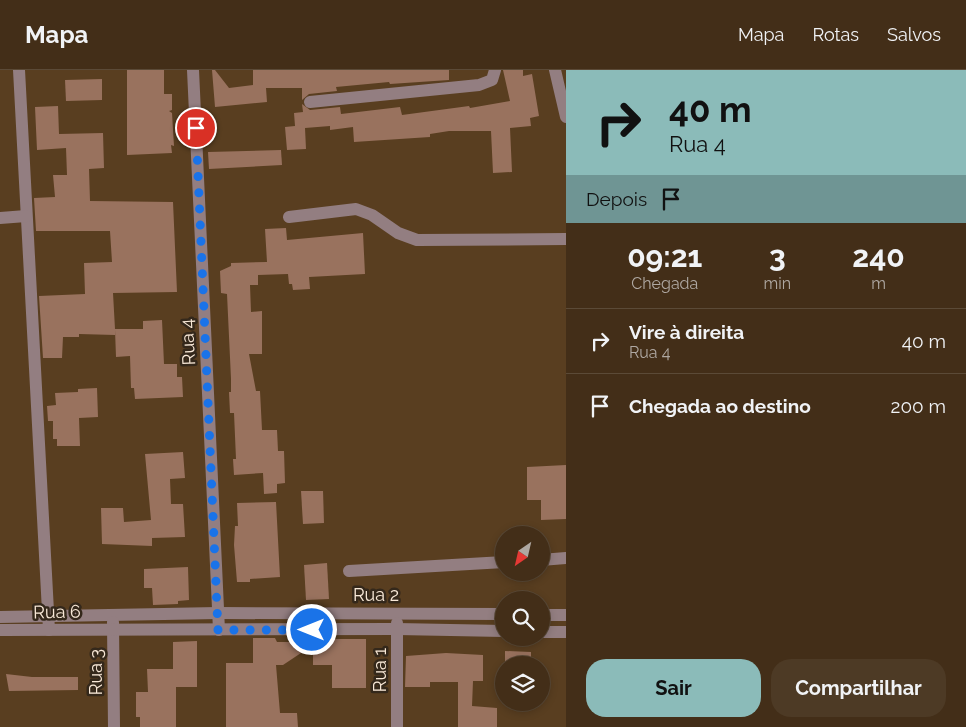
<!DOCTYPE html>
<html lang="pt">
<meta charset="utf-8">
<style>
:root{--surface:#432e18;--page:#4d3a25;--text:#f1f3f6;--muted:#afa8a2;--line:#5b4a37;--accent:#8bbbb9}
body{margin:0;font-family:Raleway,sans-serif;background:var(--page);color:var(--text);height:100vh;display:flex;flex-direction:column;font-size:19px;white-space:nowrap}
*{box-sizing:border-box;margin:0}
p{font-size:16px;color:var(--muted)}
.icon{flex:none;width:28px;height:28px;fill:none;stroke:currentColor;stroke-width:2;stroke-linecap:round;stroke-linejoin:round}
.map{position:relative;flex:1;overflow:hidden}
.details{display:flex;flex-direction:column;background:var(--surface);width:400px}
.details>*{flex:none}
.banner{background:#8bbbb9;color:#111;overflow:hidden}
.needle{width:32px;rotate:214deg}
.fabs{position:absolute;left:495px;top:456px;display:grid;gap:10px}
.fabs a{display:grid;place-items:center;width:55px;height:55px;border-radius:50%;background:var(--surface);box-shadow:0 2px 8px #0003,0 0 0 1px var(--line);font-size:25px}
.pin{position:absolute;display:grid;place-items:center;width:42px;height:42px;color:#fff;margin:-21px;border:2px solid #fff;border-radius:50%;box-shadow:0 1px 5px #0007}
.me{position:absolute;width:55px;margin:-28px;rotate:270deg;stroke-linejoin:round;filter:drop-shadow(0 0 4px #0008)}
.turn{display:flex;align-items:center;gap:18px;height:105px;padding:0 20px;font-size:22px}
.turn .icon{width:65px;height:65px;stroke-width:2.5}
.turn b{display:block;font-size:35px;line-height:42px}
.then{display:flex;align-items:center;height:48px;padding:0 20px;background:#0003;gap:10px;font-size:19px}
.eta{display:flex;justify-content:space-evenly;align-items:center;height:85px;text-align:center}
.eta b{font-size:30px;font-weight:700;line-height:35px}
.cta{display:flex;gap:10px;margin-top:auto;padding:10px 20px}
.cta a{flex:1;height:58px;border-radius:20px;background:var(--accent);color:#111;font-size:20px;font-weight:700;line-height:58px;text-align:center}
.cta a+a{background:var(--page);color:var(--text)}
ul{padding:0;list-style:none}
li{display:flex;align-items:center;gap:15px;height:65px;padding:0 20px;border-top:1px solid var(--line)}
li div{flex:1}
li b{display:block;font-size:19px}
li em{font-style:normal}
header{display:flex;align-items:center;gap:30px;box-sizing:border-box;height:70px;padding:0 25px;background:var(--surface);border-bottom:1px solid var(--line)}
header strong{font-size:24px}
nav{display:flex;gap:28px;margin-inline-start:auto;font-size:18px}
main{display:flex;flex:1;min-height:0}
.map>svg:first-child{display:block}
.building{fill:#99725e}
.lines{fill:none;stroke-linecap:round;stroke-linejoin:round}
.minor{stroke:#937e81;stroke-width:12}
.route{stroke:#1a73e8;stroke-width:9;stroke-dasharray:0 16.2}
.labels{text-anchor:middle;stroke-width:5;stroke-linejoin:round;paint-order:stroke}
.street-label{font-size:18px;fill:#f9e9d8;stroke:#34281b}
</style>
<header>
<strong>Mapa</strong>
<nav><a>Mapa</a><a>Rotas</a><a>Salvos</a></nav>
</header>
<main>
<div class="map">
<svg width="566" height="657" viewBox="0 0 566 657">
<rect width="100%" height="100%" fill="#593e20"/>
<!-- building -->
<g class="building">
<path d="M 127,0 L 164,0 L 164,24 L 172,24 L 172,40 L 169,41 L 172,43 L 174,76 L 171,75 L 172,83 L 127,85 Z"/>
<path d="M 212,0 L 215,0 L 229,18 L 253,15 L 253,0 L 449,0 L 449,10 L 390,14 L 389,12 L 336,17 L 337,21 L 309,24 L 302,30 L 302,18 L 266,18 L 267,32 L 215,37 Z"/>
<path d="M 503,0 L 523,0 L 523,6 L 532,4 L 539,46 L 530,48 L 531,56 L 510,58 L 512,102 L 493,103 L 491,61 L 449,61 L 430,64 L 430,67 L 354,72 L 353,57 L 330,60 L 330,56 L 305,58 L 306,79 L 287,80 L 285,57 L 295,56 L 294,43 L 303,42 L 302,34 L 310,40 L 340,37 L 341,44 L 400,37 L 402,45 L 469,36 L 470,38 L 510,31 Z"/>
<path d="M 102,9 L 102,30 L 66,31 L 65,10 Z"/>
<path d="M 58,36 L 59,64 L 103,63 L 104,98 L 89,99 L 90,131 L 173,132 L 177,222 L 113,223 L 115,259 L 143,259 L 143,251 L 162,250 L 164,294 L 177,294 L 177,307 L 182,307 L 183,327 L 135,329 L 134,318 L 131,318 L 130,286 L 116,287 L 115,260 L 115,265 L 79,264 L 79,267 L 63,267 L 62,288 L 43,288 L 39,226 L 85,224 L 84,193 L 112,192 L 110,161 L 36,161 L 34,128 L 55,127 L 53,105 L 67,105 L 66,78 L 37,80 L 35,37 Z"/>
<path d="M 281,80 L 282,95 L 209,99 L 208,82 Z"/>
<path d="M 286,158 L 287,170 L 363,163 L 365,204 L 309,207 L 310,219 L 293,220 L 292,214 L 289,214 L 288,204 L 258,205 L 258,215 L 250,215 L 251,242 L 262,241 L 262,284 L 249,284 L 256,321 L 260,321 L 262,360 L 277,360 L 278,381 L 284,381 L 285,413 L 277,414 L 277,423 L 264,424 L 263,403 L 234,405 L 233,389 L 236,389 L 234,343 L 230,343 L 229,322 L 231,322 L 231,309 L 227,224 L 221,223 L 220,201 L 231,196 L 231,193 L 267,192 L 265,159 Z"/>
<path d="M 97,318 L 98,347 L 79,348 L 80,376 L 57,376 L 57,369 L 53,369 L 53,351 L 48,351 L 47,336 L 56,335 L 55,323 L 78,322 L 78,319 Z"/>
<path d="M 183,382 L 185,408 L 170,409 L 171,434 L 183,434 L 185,467 L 152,468 L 152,476 L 102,474 L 101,438 L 123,438 L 124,452 L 151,450 L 145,384 Z"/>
<path d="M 566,395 L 566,449 L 541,450 L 541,430 L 527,430 L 527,397 Z"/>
<path d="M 301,421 L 323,421 L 324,453 L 303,454 Z"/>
<path d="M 276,432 L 280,507 L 250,509 L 250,512 L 237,512 L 234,475 L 235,456 L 238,456 L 237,433 Z"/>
<path d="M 327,493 L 329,529 L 306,530 L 304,495 Z"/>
<path d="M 188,497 L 189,530 L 178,531 L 178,534 L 153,535 L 152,518 L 144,518 L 144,499 Z"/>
<path d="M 253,568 L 275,568 L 277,572 L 313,572 L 313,569 L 366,569 L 366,618 L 332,618 L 332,595 L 313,595 L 313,575 L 283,595 L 276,595 L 280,643 L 297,643 L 298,657 L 226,657 L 226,593 L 253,593 Z"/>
<path d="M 197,571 L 197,617 L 176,617 L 176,657 L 140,657 L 140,647 L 136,647 L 136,622 L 148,622 L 147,599 L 173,599 L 173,572 Z"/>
<path d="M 505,581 L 531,582 L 531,595 L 505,595 Z"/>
<path d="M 446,583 L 483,585 L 483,611 L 473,611 L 472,636 L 497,638 L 497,657 L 458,657 L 458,612 L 430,612 L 430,617 L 405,617 L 406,586 Z"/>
<path d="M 6,604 L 32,607 L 78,607 L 78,620 L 9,621 Z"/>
</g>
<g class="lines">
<!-- minor -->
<g class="minor">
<path d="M 19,0 L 49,560"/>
<path d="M 193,0 L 219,560"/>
<path d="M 555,0 L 566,47"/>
<path d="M 310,32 L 479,15 L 492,10 L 495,0"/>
<path d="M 289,147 L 356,139 L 372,145 L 398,163 L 417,170 L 566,169"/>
<path d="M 0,148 L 26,146"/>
<path d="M 541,490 L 566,488"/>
<path d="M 349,501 L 504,492"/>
<path d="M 541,545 L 566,545"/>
<path d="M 0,547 L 218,543 L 504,544"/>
<path d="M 113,552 L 114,657"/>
<path d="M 0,560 L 397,559 L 504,561"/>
<path d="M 541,562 L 566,562"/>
<path d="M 397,657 L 397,553"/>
</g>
</g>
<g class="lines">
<!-- route -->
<path class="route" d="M 196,58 L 218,560 L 312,560"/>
</g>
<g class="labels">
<!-- street labels -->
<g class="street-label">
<text transform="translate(188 272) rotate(-93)" y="6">Rua 4</text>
<text x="376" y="531">Rua 2</text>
<text transform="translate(57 542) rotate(-1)" y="6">Rua 6</text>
<text transform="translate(380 600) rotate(-90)" y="6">Rua 1</text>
<text transform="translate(96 602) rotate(-90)" y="6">Rua 3</text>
</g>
</g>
</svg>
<div class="fabs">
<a><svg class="needle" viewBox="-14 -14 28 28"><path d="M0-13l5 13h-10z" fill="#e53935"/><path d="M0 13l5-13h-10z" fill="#afa8a2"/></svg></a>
<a><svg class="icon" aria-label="search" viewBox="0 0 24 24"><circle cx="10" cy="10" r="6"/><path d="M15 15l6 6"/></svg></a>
<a><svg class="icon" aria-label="layers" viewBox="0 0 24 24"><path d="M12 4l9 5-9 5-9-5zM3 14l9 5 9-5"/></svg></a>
</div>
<div class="pin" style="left:196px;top:58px;background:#d93025"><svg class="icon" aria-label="arrive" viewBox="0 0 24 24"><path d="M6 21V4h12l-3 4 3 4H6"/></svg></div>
<svg class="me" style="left:312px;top:560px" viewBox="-20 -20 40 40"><circle r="17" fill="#1a73e8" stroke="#fff" stroke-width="3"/><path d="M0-11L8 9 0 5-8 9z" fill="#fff"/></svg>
</div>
<section class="details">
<div class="banner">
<div class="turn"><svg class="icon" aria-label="right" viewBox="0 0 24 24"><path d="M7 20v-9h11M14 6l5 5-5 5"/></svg><div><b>40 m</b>Rua 4</div></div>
<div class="then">Depois<svg class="icon" aria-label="arrive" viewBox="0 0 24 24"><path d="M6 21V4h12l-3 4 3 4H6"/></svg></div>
</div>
<div class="eta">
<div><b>09:21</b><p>Chegada</p></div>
<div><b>3</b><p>min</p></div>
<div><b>240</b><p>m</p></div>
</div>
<ul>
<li><svg class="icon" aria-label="right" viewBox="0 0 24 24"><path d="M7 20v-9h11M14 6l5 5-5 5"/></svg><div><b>Vire à direita</b><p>Rua 4</p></div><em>40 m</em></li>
<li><svg class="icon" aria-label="arrive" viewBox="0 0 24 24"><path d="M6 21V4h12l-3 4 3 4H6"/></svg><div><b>Chegada ao destino</b></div><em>200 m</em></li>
</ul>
<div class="cta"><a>Sair</a><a>Compartilhar</a></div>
</section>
</main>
